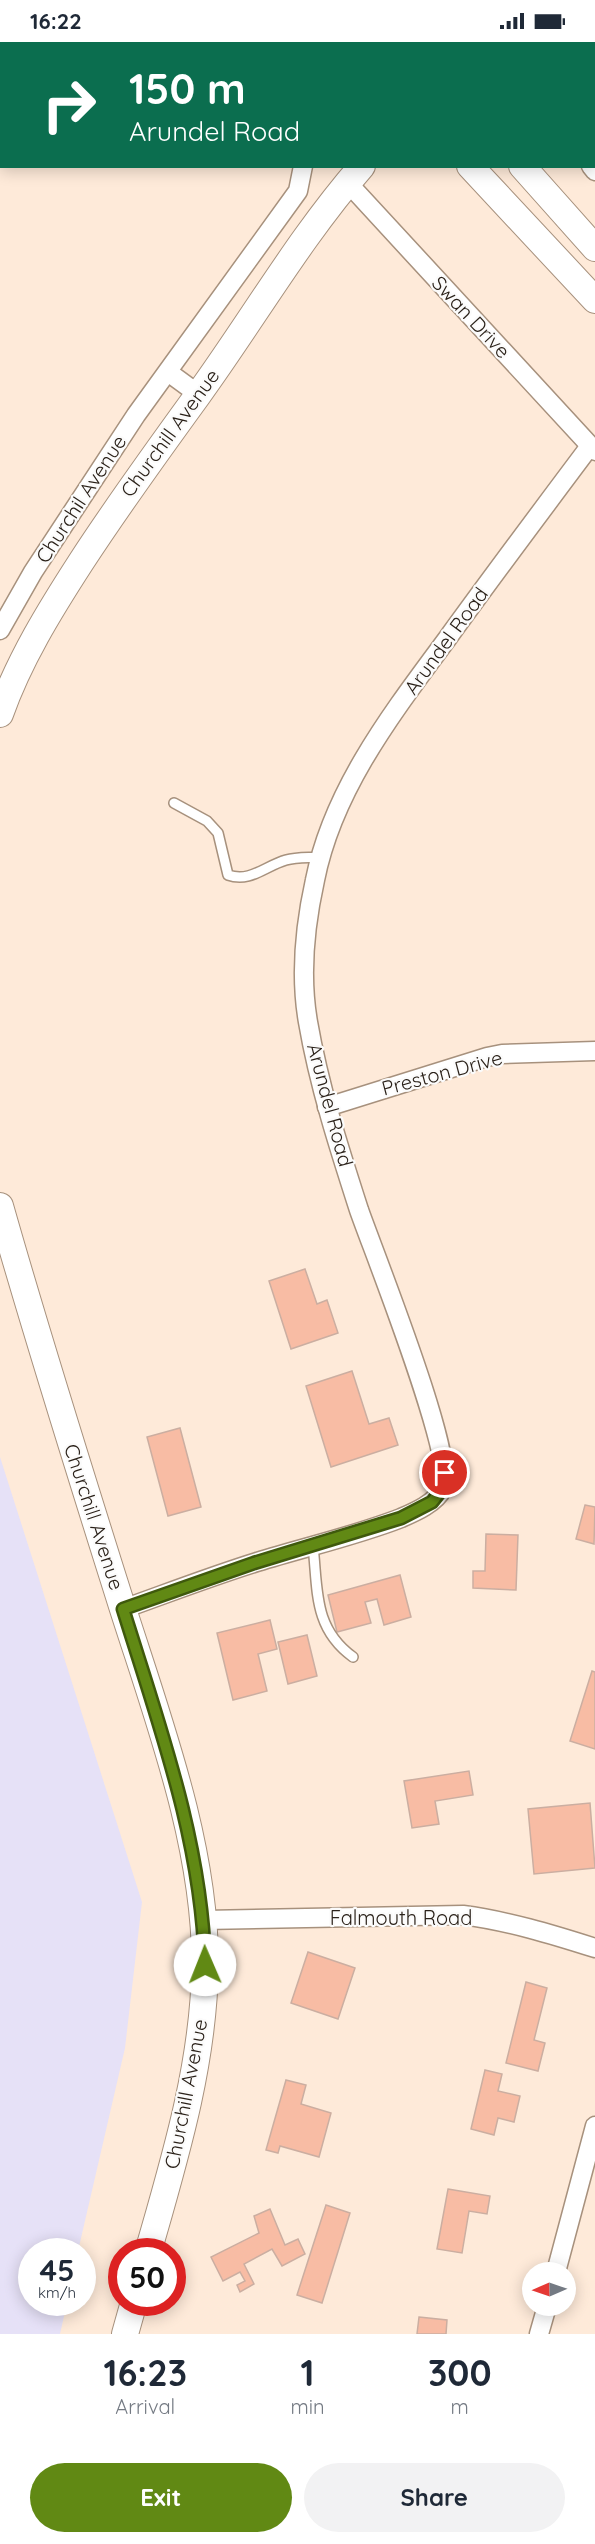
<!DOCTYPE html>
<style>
:root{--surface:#fff;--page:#f2f2f3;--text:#1f2937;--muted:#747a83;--accent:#618914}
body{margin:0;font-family:Quicksand,sans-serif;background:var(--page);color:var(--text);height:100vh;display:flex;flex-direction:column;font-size:22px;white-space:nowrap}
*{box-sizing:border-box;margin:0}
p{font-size:20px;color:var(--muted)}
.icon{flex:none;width:33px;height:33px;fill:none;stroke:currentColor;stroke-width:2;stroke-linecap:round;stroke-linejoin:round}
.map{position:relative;height:2292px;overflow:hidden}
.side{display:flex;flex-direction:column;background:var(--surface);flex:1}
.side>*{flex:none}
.hud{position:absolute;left:0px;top:0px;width:596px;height:126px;box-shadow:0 3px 15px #0003;background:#0b6e4f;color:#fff;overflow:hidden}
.needle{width:39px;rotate:268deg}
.buttons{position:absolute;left:522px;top:2220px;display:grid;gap:12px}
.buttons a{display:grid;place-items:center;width:54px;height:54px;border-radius:50%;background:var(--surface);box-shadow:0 3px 15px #0003;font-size:30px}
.speed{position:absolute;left:18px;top:2196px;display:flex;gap:12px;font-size:30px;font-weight:700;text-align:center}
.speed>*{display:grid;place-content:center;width:78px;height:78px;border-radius:50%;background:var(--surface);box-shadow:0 3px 15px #0003;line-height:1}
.speed small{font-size:15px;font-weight:400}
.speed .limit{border:9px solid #d22;background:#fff;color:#111}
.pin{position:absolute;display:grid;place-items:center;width:51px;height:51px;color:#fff;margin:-26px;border:3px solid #fff;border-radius:50%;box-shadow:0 2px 6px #0007}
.me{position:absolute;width:66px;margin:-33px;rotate:359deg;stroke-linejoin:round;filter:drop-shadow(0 0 4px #0008)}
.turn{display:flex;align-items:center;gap:21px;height:126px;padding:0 30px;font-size:27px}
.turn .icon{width:78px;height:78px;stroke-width:2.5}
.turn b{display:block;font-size:42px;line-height:51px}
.eta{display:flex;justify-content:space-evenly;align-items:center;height:102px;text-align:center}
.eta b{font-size:36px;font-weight:700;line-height:42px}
.cta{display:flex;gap:12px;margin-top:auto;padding:12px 30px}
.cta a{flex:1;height:69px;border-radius:36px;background:var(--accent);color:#fff;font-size:24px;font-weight:700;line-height:69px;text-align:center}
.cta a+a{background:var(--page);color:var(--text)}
.status{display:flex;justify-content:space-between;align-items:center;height:42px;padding:0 30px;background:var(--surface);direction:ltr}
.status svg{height:16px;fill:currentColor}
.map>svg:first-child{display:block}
.education{fill:#e6e1f7}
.building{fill:#f8bca4;stroke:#cbaea1;stroke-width:1.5}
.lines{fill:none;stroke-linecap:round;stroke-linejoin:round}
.lane-casing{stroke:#a7917d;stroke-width:12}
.street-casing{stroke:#a7917d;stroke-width:21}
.secondary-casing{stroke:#a7917d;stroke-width:28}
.lane{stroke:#fff;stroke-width:9}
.street{stroke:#fff;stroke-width:18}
.secondary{stroke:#fff;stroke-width:26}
.route-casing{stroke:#3f590d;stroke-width:15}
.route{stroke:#618914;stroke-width:10}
.labels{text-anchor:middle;stroke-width:4.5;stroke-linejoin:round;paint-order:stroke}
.street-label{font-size:20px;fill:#2a2119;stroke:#fbfbfb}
</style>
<div class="status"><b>16:22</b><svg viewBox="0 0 49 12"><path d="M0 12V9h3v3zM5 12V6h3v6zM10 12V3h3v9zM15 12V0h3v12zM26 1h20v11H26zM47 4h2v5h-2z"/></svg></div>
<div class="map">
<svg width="595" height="2292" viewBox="0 0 595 2292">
<rect width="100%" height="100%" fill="#feead9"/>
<!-- education -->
<path class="education" d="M 0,1415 L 142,1860 L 125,2006 L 78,2209 L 32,2210 L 32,2260 L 67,2261 L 60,2292 L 0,2292 Z"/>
<!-- building -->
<g class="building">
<path d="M 305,1227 L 317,1262 L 327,1258 L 338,1291 L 291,1307 L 269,1239 Z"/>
<path d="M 352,1329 L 369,1382 L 389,1376 L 398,1403 L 331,1425 L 306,1344 Z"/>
<path d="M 180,1386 L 201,1465 L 168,1474 L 147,1395 Z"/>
<path d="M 585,1463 L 595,1465 L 594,1502 L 576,1497 Z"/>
<path d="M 486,1492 L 518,1493 L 516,1548 L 473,1546 L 473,1529 L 485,1529 Z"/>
<path d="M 400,1533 L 411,1575 L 384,1583 L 377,1557 L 365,1560 L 371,1581 L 337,1590 L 328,1553 Z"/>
<path d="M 270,1578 L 277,1607 L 258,1612 L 267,1649 L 233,1658 L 217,1591 Z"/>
<path d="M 307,1593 L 317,1634 L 288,1642 L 278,1600 Z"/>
<path d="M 592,1629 L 595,1630 L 595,1707 L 570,1699 Z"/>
<path d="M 469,1729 L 473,1753 L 435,1759 L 439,1782 L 412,1786 L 404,1739 Z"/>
<path d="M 590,1761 L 595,1826 L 534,1832 L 528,1767 Z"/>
<path d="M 308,1910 L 355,1926 L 338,1977 L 291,1961 Z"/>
<path d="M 526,1940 L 547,1946 L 534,1998 L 545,2001 L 538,2029 L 506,2021 Z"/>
<path d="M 485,2028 L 502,2032 L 498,2049 L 520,2054 L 514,2080 L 498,2076 L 494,2093 L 471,2087 Z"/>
<path d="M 286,2038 L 306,2043 L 301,2062 L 331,2071 L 319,2115 L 280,2104 L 278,2111 L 266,2108 Z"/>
<path d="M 448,2147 L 490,2154 L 487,2172 L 469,2169 L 462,2211 L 437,2207 Z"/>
<path d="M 326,2163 L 350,2171 L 322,2261 L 297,2253 Z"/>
<path d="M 270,2167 L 285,2203 L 298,2197 L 305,2212 L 282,2224 L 272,2207 L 244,2222 L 254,2242 L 240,2250 L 237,2243 L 245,2239 L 240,2230 L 223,2239 L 211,2215 L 259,2191 L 254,2174 Z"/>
<path d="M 419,2275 L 447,2278 L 446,2292 L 417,2292 Z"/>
</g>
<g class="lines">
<!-- lane casing -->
<g class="lane-casing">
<g id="lane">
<path d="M 174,761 L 207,779 L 218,791 L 228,833 C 250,841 265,824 286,818 C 297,815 309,816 320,815"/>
<path d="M 313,1504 C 318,1548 313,1586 353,1615"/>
</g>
</g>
<!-- street casing -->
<g class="street-casing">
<g id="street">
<path d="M 199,0 L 200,2"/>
<path d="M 535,2 L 536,0"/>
<path d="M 591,124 L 595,129"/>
<path d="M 348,141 L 595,409"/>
<path d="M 168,330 L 198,352"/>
<path d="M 0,588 L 33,530 L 136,373 L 298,149 L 303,124"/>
<path d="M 327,1065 L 487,1015 L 502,1012 L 595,1009"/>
<path d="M 123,1567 C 168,1551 212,1534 257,1520 C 305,1505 355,1494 401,1476 C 415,1470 436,1461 443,1446 C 456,1415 374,1211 359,1168 C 339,1106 319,1044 308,980 C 300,934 305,883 315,838 C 333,747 393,670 447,597 C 494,532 542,468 590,404"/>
<path d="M 204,1878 L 463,1873 C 508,1879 551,1892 595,1906"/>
<path d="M 556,2230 L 595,2084"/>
<path d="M 539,2292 L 547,2264"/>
</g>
</g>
<!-- secondary casing -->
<g class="secondary-casing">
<g id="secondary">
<path d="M 347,0 L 349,2"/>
<path d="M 407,0 L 408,2"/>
<path d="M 484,2 L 485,0"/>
<path d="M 470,124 L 595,258"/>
<path d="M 522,124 L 595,206"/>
<path d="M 0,672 C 19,618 50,568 81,520 C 118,463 158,408 198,353 C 253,277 300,195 362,124"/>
<path d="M 0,1164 C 38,1298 80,1431 122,1564 C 158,1677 206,1804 205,1923 C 204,2021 175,2116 148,2210"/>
<path d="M 125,2292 L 134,2260"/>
</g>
</g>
<!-- lane -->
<use href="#lane" class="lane"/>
<!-- street -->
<use href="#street" class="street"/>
<!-- secondary -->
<use href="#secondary" class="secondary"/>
</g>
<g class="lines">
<!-- route casing -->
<g class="route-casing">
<path id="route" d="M 205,1923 C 202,1800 159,1683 123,1567 L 254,1521 L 401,1476 L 432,1460 L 443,1446 L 445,1431"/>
</g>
<!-- route -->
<use href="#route" class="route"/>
</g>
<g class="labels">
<!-- street labels -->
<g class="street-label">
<text transform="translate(471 275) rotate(47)" y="7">Swan Drive</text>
<text transform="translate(170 391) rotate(-54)" y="7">Churchill Avenue</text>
<text transform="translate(81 457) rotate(-57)" y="7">Churchil Avenue</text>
<text transform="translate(446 599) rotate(-54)" y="7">Arundel Road</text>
<text transform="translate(442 1031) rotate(-15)" y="7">Preston Drive</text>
<text transform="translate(330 1063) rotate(75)" y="7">Arundel Road</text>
<text transform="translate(94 1475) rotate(72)" y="7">Churchill Avenue</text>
<text x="401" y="1883">Falmouth Road</text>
<text transform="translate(186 2052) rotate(-79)" y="7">Churchill Avenue</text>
</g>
</g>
</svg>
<div class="buttons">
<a><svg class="needle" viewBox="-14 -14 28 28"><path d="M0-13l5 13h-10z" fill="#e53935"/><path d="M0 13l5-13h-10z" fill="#747a83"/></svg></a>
</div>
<div class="speed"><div>45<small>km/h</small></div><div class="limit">50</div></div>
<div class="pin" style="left:445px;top:1431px;background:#d93025"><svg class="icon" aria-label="arrive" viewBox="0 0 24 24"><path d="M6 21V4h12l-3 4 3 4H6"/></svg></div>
<svg class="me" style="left:205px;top:1923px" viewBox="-20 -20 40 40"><circle r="19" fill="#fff"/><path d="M0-13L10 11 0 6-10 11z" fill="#618914"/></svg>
<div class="hud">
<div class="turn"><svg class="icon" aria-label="right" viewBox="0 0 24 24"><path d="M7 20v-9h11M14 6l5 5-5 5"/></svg><div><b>150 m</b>Arundel Road</div></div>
</div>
</div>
<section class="side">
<div class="eta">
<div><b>16:23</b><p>Arrival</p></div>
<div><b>1</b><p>min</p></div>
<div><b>300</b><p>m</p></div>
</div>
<div class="cta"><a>Exit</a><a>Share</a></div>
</section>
